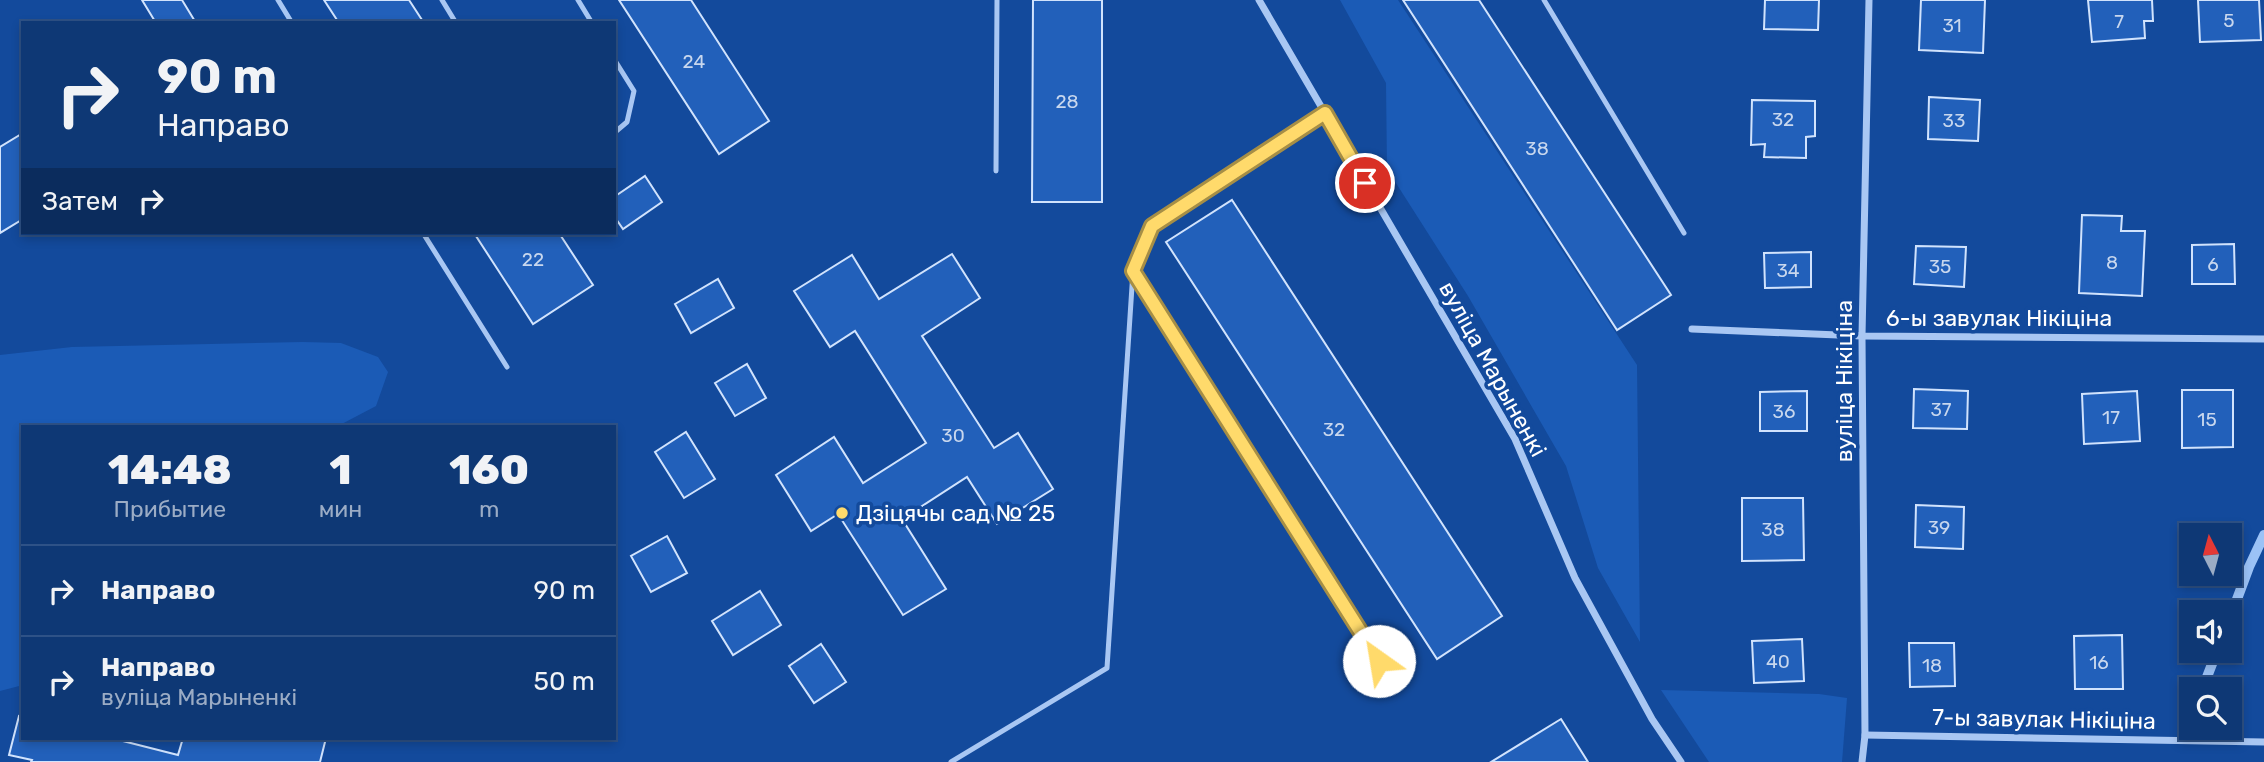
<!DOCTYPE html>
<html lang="ru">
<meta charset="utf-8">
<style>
:root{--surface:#0e3875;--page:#173f7a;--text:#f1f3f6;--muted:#9bacc5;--line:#2e5287}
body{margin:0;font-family:Rubik,sans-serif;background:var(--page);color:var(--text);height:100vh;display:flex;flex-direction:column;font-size:26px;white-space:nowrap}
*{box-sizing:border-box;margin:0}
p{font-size:23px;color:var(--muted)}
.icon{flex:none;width:38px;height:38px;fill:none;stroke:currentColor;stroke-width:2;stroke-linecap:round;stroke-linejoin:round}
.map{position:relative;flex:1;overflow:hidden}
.drawer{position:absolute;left:21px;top:425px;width:595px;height:315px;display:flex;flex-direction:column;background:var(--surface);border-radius:0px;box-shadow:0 4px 10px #0003,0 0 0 2px var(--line)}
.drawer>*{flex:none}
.hud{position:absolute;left:21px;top:21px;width:595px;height:214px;border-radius:0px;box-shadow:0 4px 10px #0003,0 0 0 2px var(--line);background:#0e3875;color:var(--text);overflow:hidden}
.needle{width:46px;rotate:354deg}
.tools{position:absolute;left:2179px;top:523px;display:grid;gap:14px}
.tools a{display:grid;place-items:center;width:63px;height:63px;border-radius:0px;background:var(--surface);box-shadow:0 4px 10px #0003,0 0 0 2px var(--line);font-size:35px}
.pin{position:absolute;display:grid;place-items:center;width:60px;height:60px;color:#fff;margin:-30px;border:4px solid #fff;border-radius:50%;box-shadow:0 2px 7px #0007}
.me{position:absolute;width:77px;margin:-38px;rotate:328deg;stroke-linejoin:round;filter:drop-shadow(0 0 5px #0008)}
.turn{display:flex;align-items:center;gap:24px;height:147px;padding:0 21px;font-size:32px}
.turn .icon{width:91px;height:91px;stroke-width:2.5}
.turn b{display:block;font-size:49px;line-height:60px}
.then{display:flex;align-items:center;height:66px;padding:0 21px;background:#0003;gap:14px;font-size:26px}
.eta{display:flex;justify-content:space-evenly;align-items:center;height:119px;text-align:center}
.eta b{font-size:42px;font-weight:800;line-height:49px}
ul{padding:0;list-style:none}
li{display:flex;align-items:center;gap:21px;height:91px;padding:0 21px;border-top:2px solid var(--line)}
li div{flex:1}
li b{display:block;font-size:26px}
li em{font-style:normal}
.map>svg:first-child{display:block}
.green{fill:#1b5bb6}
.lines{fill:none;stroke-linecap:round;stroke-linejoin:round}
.stream{stroke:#9bc2f6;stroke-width:10}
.building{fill:#2260ba;stroke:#d1e3fd;stroke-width:2}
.service{stroke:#a9c7f3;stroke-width:5}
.minor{stroke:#a9c7f3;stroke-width:7}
.route-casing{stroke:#a68e46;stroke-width:18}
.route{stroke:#ffda6b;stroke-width:12}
.poi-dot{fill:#ffda6b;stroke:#134a9c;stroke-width:2.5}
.labels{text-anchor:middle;stroke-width:7;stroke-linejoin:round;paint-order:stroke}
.number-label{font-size:19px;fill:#c8d7ee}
.street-label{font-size:23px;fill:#fff;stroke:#134a9c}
.poi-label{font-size:23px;fill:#fff;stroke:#134a9c;text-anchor:start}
</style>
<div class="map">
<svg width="2264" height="762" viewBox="0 0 2264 762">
<rect width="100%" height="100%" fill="#134a9c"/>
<!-- green -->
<g class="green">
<path d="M 1340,0 L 1398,0 L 1637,365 L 1640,642 L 1598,568 L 1566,466 L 1468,296 L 1387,169 L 1386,83 Z"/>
<path d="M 303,342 L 341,343 L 378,357 L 388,372 L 376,406 L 336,427 L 23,427 L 23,685 L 0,691 L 0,355 L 72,347 Z"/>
<path d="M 1661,690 L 1819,694 L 1847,698 L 1842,762 L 1709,762 Z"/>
</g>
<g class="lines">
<!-- stream -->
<g class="stream">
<path d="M 2230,618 L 2249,567 L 2264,535"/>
<path d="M 2202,690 L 2217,651"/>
</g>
</g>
<!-- building -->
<g class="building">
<path d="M 142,0 L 182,0 L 196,23 L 156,23 Z"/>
<path d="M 324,0 L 409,0 L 424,23 L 339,23 Z"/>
<path d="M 619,0 L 691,0 L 769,121 L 719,154 Z"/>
<path d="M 1033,0 L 1102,0 L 1102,202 L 1032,202 Z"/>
<path d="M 1403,0 L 1479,0 L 1671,295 L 1617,330 Z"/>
<path d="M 1765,0 L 1819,0 L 1818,30 L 1764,29 Z"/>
<path d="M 1921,0 L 1985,0 L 1983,53 L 1919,50 Z"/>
<path d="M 2088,0 L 2152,0 L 2153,21 L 2144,21 L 2145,38 L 2092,42 Z"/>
<path d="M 2198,0 L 2259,0 L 2261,40 L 2200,42 Z"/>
<path d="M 1929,97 L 1980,100 L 1978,141 L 1928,139 Z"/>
<path d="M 1752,100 L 1815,101 L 1815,136 L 1806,137 L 1806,158 L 1764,157 L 1765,144 L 1751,145 Z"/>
<path d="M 23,133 L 23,219 L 0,233 L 0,147 Z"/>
<path d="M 645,176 L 662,202 L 623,229 L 614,216 L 614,197 Z"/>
<path d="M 1232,200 L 1502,616 L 1437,659 L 1166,242 Z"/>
<path d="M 2082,215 L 2122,216 L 2121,231 L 2145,231 L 2142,296 L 2079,293 Z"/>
<path d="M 474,233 L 559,233 L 593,285 L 533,324 Z"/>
<path d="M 2234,244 L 2235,284 L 2192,284 L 2192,245 Z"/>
<path d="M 1916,246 L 1966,247 L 1964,287 L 1914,284 Z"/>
<path d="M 1811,252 L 1811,287 L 1765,288 L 1764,253 Z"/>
<path d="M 952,254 L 980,298 L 922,336 L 994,448 L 1018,433 L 1053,489 L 997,524 L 967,477 L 902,519 L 946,589 L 903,615 L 838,514 L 811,531 L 776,475 L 834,437 L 863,483 L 926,443 L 855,331 L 830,347 L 794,291 L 852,255 L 879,299 Z"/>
<path d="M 718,279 L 734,308 L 691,333 L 675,304 Z"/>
<path d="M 747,364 L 766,398 L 735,416 L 715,383 Z"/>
<path d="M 1914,389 L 1968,391 L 1967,429 L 1913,428 Z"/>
<path d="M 2182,390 L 2233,390 L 2233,447 L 2182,448 Z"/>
<path d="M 1807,391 L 1807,431 L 1760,431 L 1760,392 Z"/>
<path d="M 2137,391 L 2140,441 L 2084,444 L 2082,394 Z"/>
<path d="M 686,432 L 715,479 L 684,498 L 655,452 Z"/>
<path d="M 1742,498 L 1803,498 L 1804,560 L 1742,561 Z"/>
<path d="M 1916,505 L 1964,507 L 1963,549 L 1915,547 Z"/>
<path d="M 667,536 L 687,573 L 651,592 L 631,556 Z"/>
<path d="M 760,591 L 781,625 L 733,655 L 712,621 Z"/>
<path d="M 2122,635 L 2123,689 L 2075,689 L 2074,636 Z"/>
<path d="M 1802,639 L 1804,681 L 1754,683 L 1752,641 Z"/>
<path d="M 1909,643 L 1954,643 L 1955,686 L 1910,687 Z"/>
<path d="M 821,644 L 846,682 L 814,703 L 789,666 Z"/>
<path d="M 19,716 L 23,717 L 23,738 L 111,738 L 178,755 L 183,738 L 326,738 L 320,762 L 31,762 L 32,760 L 9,755 Z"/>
<path d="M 1561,719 L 1588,762 L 1491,762 Z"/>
</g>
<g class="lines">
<!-- service -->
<g class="service">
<path d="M 278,0 L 292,23"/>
<path d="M 442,0 L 456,23"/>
<path d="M 578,0 L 592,23"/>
<path d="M 1544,0 L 1684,233"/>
<path d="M 614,59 L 634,91 L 627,122 L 614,133"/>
<path d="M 996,171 L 997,0"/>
<path d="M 423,233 L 507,367"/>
<path d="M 1133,271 L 1393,684"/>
<path d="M 951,762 L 1107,668 L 1133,271 L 1152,226 L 1325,113"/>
</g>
<!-- minor -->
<g class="minor">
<path d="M 1259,0 L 1515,439 L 1575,578 L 1652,719 L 1681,762"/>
<path d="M 1692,329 L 1862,336 L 2264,339"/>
<path d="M 1865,735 L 2264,742"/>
<path d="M 1862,762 L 1865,735 L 1862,336 L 1869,0"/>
</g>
</g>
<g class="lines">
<!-- route casing -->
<g class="route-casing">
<path id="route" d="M 1365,183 L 1325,113 L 1152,226 L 1133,271 L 1379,661"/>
</g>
<!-- route -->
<use href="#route" class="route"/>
</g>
<!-- markers -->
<circle class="poi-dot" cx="842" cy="513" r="7"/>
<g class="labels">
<!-- number labels -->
<g class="number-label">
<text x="2229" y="27">5</text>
<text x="2119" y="28">7</text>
<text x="1952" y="32">31</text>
<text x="694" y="68">24</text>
<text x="1067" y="108">28</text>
<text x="1783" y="126">32</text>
<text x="1954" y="127">33</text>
<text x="1537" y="155">38</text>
<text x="533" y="266">22</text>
<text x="2112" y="269">8</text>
<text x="2213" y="271">6</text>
<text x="1940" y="273">35</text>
<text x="1788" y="277">34</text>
<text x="1941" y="416">37</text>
<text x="1784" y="418">36</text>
<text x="2111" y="424">17</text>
<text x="2207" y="426">15</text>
<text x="1334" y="436">32</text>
<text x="953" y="442">30</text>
<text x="1939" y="534">39</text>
<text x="1773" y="536">38</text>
<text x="1778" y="668">40</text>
<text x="2099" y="669">16</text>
<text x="1932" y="672">18</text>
</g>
<!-- street labels -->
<g class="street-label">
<text x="1999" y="326">6-ы завулак Нікіціна</text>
<text transform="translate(1493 369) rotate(61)" y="8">вуліца Марыненкі</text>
<text transform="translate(1844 381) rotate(-90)" y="8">вуліца Нікіціна</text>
<text transform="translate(2044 719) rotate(1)" y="8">7-ы завулак Нікіціна</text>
</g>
<!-- poi labels -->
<g class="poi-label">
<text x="856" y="521">Дзіцячы сад № 25</text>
</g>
</g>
</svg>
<div class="tools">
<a><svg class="needle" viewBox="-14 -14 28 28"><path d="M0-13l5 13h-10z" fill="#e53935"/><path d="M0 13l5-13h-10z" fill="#9bacc5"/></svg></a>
<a><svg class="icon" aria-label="sound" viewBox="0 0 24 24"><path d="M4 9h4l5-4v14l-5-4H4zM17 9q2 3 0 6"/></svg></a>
<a><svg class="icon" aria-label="search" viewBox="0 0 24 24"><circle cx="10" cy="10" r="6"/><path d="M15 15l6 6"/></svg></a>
</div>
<div class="pin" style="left:1365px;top:183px;background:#d93025"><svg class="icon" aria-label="arrive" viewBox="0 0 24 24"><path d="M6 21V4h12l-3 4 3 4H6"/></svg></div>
<svg class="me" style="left:1379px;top:661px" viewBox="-20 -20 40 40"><circle r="19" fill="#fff"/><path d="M0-13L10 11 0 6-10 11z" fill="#ffda6b"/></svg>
<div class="hud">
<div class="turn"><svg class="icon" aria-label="right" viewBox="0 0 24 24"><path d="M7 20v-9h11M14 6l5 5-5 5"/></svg><div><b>90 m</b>Направо</div></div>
<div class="then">Затем<svg class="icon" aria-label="right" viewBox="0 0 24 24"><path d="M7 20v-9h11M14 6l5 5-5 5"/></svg></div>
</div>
<section class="drawer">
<div class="eta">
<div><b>14:48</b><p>Прибытие</p></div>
<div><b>1</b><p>мин</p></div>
<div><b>160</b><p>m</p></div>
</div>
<ul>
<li><svg class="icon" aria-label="right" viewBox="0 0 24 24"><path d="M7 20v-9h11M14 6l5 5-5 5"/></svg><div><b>Направо</b></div><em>90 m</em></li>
<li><svg class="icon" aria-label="right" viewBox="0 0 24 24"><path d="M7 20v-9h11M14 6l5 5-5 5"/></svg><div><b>Направо</b><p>вуліца Марыненкі</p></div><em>50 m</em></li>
</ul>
</section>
</div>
